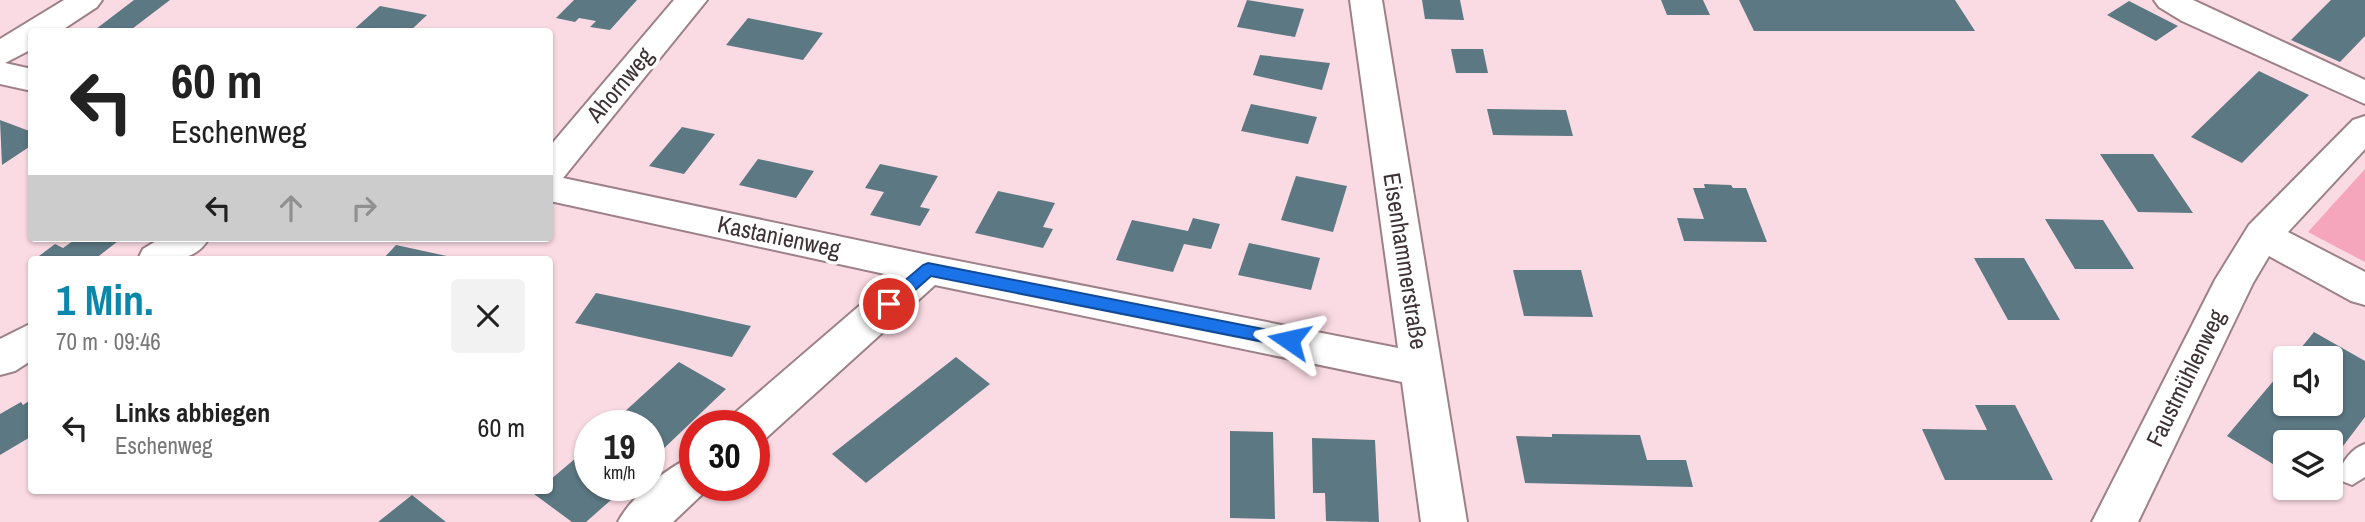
<!DOCTYPE html>
<html lang="de">
<meta charset="utf-8">
<style>
:root{--surface:#fff;--page:#f2f2f2;--text:#222;--muted:#767676;--accent:#0a87aa}
body{margin:0;font-family:"Archivo Narrow",sans-serif;background:var(--page);color:var(--text);height:100vh;display:flex;flex-direction:column;font-size:26px;white-space:nowrap}
*{box-sizing:border-box;margin:0}
p{font-size:23px;color:var(--muted)}
.icon{flex:none;width:38px;height:38px;fill:none;stroke:currentColor;stroke-width:2;stroke-linecap:round;stroke-linejoin:round}
.map{position:relative;flex:1;overflow:hidden}
.sheet{position:absolute;left:28px;top:256px;width:525px;height:238px;display:flex;flex-direction:column;background:var(--surface);border-radius:7px;box-shadow:0 2px 5px #0004}
.sheet>*{flex:none}
.hud{position:absolute;left:28px;top:28px;width:525px;height:214px;border-radius:7px;box-shadow:0 2px 5px #0004;background:#fff;color:var(--text);overflow:hidden}
.tools{position:absolute;left:2273px;top:346px;display:grid;gap:14px}
.tools a{display:grid;place-items:center;width:70px;height:70px;border-radius:7px;background:var(--surface);box-shadow:0 2px 5px #0004;font-size:35px}
.speed{position:absolute;left:574px;top:410px;display:flex;gap:14px;font-size:35px;font-weight:700;text-align:center}
.speed>*{display:grid;place-content:center;width:91px;height:91px;border-radius:50%;background:var(--surface);box-shadow:0 2px 5px #0004;line-height:1}
.speed small{font-size:18px;font-weight:400}
.speed .limit{border:10px solid #d22;background:#fff;color:#111}
.pin{position:absolute;display:grid;place-items:center;width:60px;height:60px;color:#fff;margin:-30px;border:4px solid #fff;border-radius:50%;box-shadow:0 2px 7px #0007}
.me{position:absolute;width:77px;margin:-38px;rotate:281deg;stroke-linejoin:round;filter:drop-shadow(0 0 5px #0008)}
.turn{display:flex;align-items:center;gap:24px;height:147px;padding:0 28px;font-size:32px}
.turn .icon{width:91px;height:91px;stroke-width:2.5}
.turn b{display:block;font-size:49px;line-height:60px}
.lanes{display:flex;align-items:center;height:66px;padding:0 28px;background:#0003;justify-content:center;gap:35px;direction:ltr}
.lanes .off{opacity:.35}
.round{display:grid;place-items:center;flex:none;width:74px;height:74px;border-radius:7px;background:var(--page)}
.overview{display:flex;align-items:center;justify-content:space-between;height:119px;padding:0 28px}
h1{font-size:42px;font-weight:800;line-height:52px;color:var(--accent)}
ul{padding:0;list-style:none}
li{display:flex;align-items:center;gap:21px;height:105px;padding:0 28px}
li div{flex:1}
li b{display:block;font-size:26px}
li em{font-style:normal}
.map>svg:first-child{display:block}
.green{fill:#f5a5bc}
.building{fill:#5c7883}
.lines{fill:none;stroke-linecap:round;stroke-linejoin:round}
.service-casing{stroke:#9d8188;stroke-width:4}
.minor-casing{stroke:#9d8188;stroke-width:4}
.service{fill:#fff;fill-rule:evenodd}
.minor{fill:#fff;fill-rule:evenodd}
.route{fill:#1a73e8;stroke:#114b97;stroke-width:2}
.labels{text-anchor:middle;stroke-width:7;stroke-linejoin:round;paint-order:stroke}
.street-label{font-size:24px;fill:#3e3235;stroke:#fff}
</style>
<div class="map">
<svg width="2365" height="522" viewBox="0 0 2365 522">
<rect width="100%" height="100%" fill="#fbdbe3"/>
<!-- green -->
<path class="green" d="M 2365,169 L 2365,262 L 2308,232 Z"/>
<!-- building -->
<g class="building">
<path d="M 134,0 L 170,0 L 128,32 L 92,32 Z"/>
<path d="M 574,0 L 637,0 L 610,30 L 590,27 L 596,21 L 579,18 L 575,22 L 556,18 Z"/>
<path d="M 1247,0 L 1304,9 L 1295,37 L 1237,27 Z"/>
<path d="M 1422,0 L 1460,0 L 1464,20 L 1425,19 Z"/>
<path d="M 1661,0 L 1703,0 L 1710,15 L 1667,15 Z"/>
<path d="M 1739,0 L 1955,0 L 1975,31 L 1754,31 Z"/>
<path d="M 2331,0 L 2365,0 L 2365,36 L 2340,62 L 2291,40 Z"/>
<path d="M 2129,1 L 2178,26 L 2156,41 L 2107,15 Z"/>
<path d="M 380,6 L 427,15 L 409,32 L 351,32 Z"/>
<path d="M 748,18 L 823,33 L 803,60 L 726,45 Z"/>
<path d="M 1451,49 L 1483,49 L 1488,73 L 1456,73 Z"/>
<path d="M 1260,55 L 1330,63 L 1322,90 L 1253,75 Z"/>
<path d="M 2259,71 L 2309,95 L 2242,163 L 2191,137 Z"/>
<path d="M 1251,104 L 1317,117 L 1308,144 L 1241,131 Z"/>
<path d="M 1487,109 L 1566,110 L 1573,136 L 1493,135 Z"/>
<path d="M 0,120 L 32,132 L 32,145 L 2,165 Z"/>
<path d="M 682,127 L 715,134 L 684,174 L 649,166 Z"/>
<path d="M 2100,154 L 2153,154 L 2193,213 L 2138,212 Z"/>
<path d="M 758,159 L 814,171 L 796,198 L 739,185 Z"/>
<path d="M 880,164 L 938,176 L 920,207 L 930,209 L 920,226 L 870,215 L 884,192 L 865,188 Z"/>
<path d="M 1296,176 L 1347,186 L 1333,232 L 1281,220 Z"/>
<path d="M 1704,184 L 1731,185 L 1733,188 L 1746,188 L 1767,242 L 1684,241 L 1677,218 L 1704,219 L 1693,188 L 1705,188 Z"/>
<path d="M 998,191 L 1055,203 L 1043,227 L 1053,229 L 1043,248 L 975,233 Z"/>
<path d="M 1193,218 L 1220,224 L 1211,249 L 1184,244 L 1173,272 L 1116,260 L 1132,220 L 1188,231 Z"/>
<path d="M 2045,219 L 2103,220 L 2134,269 L 2075,269 Z"/>
<path d="M 77,238 L 122,238 L 95,259 L 35,259 L 55,244 L 63,248 Z"/>
<path d="M 1249,243 L 1320,258 L 1311,290 L 1238,275 Z"/>
<path d="M 396,245 L 456,258 L 456,259 L 383,259 Z"/>
<path d="M 1974,258 L 2024,258 L 2060,320 L 2008,320 Z"/>
<path d="M 1513,270 L 1581,270 L 1593,317 L 1524,316 Z"/>
<path d="M 596,293 L 678,310 L 751,326 L 732,357 L 575,323 Z"/>
<path d="M 2314,332 L 2365,361 L 2365,417 L 2331,462 L 2331,443 L 2286,443 L 2286,472 L 2227,436 L 2286,366 L 2286,404 L 2331,404 L 2331,359 L 2292,359 Z"/>
<path d="M 956,357 L 990,384 L 866,483 L 832,454 Z"/>
<path d="M 679,362 L 726,389 L 658,454 L 649,449 L 649,425 L 610,425 Z"/>
<path d="M 32,399 L 32,436 L 0,455 L 0,414 L 21,402 L 23,405 Z"/>
<path d="M 1975,405 L 2015,405 L 2053,480 L 1945,480 L 1922,429 L 1987,430 Z"/>
<path d="M 1230,431 L 1273,432 L 1275,519 L 1230,518 Z"/>
<path d="M 1552,434 L 1640,435 L 1647,460 L 1686,460 L 1693,487 L 1525,483 L 1516,436 L 1552,437 Z"/>
<path d="M 1312,438 L 1375,440 L 1379,522 L 1326,521 L 1325,493 L 1313,493 Z"/>
<path d="M 590,446 L 590,485 L 628,485 L 586,522 L 572,522 L 534,494 L 538,490 L 550,490 L 550,480 Z"/>
<path d="M 412,495 L 446,522 L 378,522 Z"/>
</g>
<g class="lines">
<!-- service casing -->
<g class="service-casing">
<path id="service" d="M 2365,444 L 2365,477 L 2352,485 L 2342,481 L 2338,473 C 2344,460 2351,449 2365,444 Z"/>
</g>
<!-- minor casing -->
<g class="minor-casing">
<g id="minor">
<path d="M 64,0 L 102,0 L 97,7 L 59,32 L 32,32 L 32,49 L 5,63 L 32,69 L 32,91 L 0,84 L 0,39 Z"/>
<path d="M 674,0 L 707,0 L 563,178 L 928,255 L 1398,348 L 1350,0 L 1382,0 L 1467,522 L 1421,522 L 1402,382 L 935,285 L 766,438 L 754,442 L 754,425 L 730,425 L 736,412 L 894,276 L 550,201 L 550,146 Z"/>
<path d="M 2154,0 L 2193,0 L 2365,80 L 2365,104 L 2182,21 L 2159,7 Z"/>
<path d="M 2365,116 L 2365,149 L 2288,232 L 2365,272 L 2365,305 L 2351,301 L 2269,256 L 2253,283 L 2138,522 L 2092,522 L 2215,280 L 2249,225 L 2353,120 Z"/>
<path d="M 161,238 L 209,238 C 194,265 165,259 138,259 L 143,249 Z"/>
<path d="M 32,323 L 32,360 L 15,371 L 0,375 L 0,339 Z"/>
<path d="M 695,456 L 695,485 L 712,485 L 673,522 L 618,522 C 630,498 669,465 695,456 Z"/>
</g>
</g>
<!-- service -->
<use href="#service" class="service"/>
<!-- minor -->
<use href="#minor" class="minor"/>
</g>
<!-- route -->
<path class="route" d="M 928,263 L 1289,334 L 1295,336 L 1297,340 L 1295,345 L 1289,347 L 931,276 L 895,308 L 883,308 L 881,304 L 883,299 L 923,265 Z"/>
<g class="labels">
<!-- street labels -->
<g class="street-label">
<text transform="translate(620 85) rotate(-50)" y="8">Ahornweg</text>
<text transform="translate(779 237) rotate(12)" y="8">Kastanienweg</text>
<text transform="translate(1405 261) rotate(81)" y="8">Eisenhammerstraße</text>
<text transform="translate(2186 378) rotate(-64)" y="8">Faustmühlenweg</text>
</g>
</g>
</svg>
<div class="tools">
<a><svg class="icon" aria-label="sound" viewBox="0 0 24 24"><path d="M4 9h4l5-4v14l-5-4H4zM17 9q2 3 0 6"/></svg></a>
<a><svg class="icon" aria-label="layers" viewBox="0 0 24 24"><path d="M12 4l9 5-9 5-9-5zM3 14l9 5 9-5"/></svg></a>
</div>
<div class="speed"><div>19<small>km/h</small></div><div class="limit">30</div></div>
<div class="pin" style="left:889px;top:304px;background:#d93025"><svg class="icon" aria-label="arrive" viewBox="0 0 24 24"><path d="M6 21V4h12l-3 4 3 4H6"/></svg></div>
<svg class="me" style="left:1289px;top:340px" viewBox="-20 -20 40 40"><path d="M0-17L14 15 0 8-14 15z" fill="#1a73e8" stroke="#fff" stroke-width="4"/></svg>
<div class="hud">
<div class="turn"><svg class="icon" aria-label="left" viewBox="0 0 24 24"><path d="M17 20v-9H6M10 6l-5 5 5 5"/></svg><div><b>60 m</b>Eschenweg</div></div>
<div class="lanes"><svg class="icon" aria-label="left" viewBox="0 0 24 24"><path d="M17 20v-9H6M10 6l-5 5 5 5"/></svg><svg class="icon off" aria-label="ahead" viewBox="0 0 24 24"><path d="M12 20V5M6 11l6-6 6 6"/></svg><svg class="icon off" aria-label="right" viewBox="0 0 24 24"><path d="M7 20v-9h11M14 6l5 5-5 5"/></svg></div>
</div>
<section class="sheet">
<div class="overview"><div><h1>1 Min.</h1><p>70 m · 09:46</p></div><a class="round"><svg class="icon" aria-label="close" viewBox="0 0 24 24"><path d="M6 6l12 12M18 6L6 18"/></svg></a></div>
<ul>
<li><svg class="icon" aria-label="left" viewBox="0 0 24 24"><path d="M17 20v-9H6M10 6l-5 5 5 5"/></svg><div><b>Links abbiegen</b><p>Eschenweg</p></div><em>60 m</em></li>
</ul>
</section>
</div>
